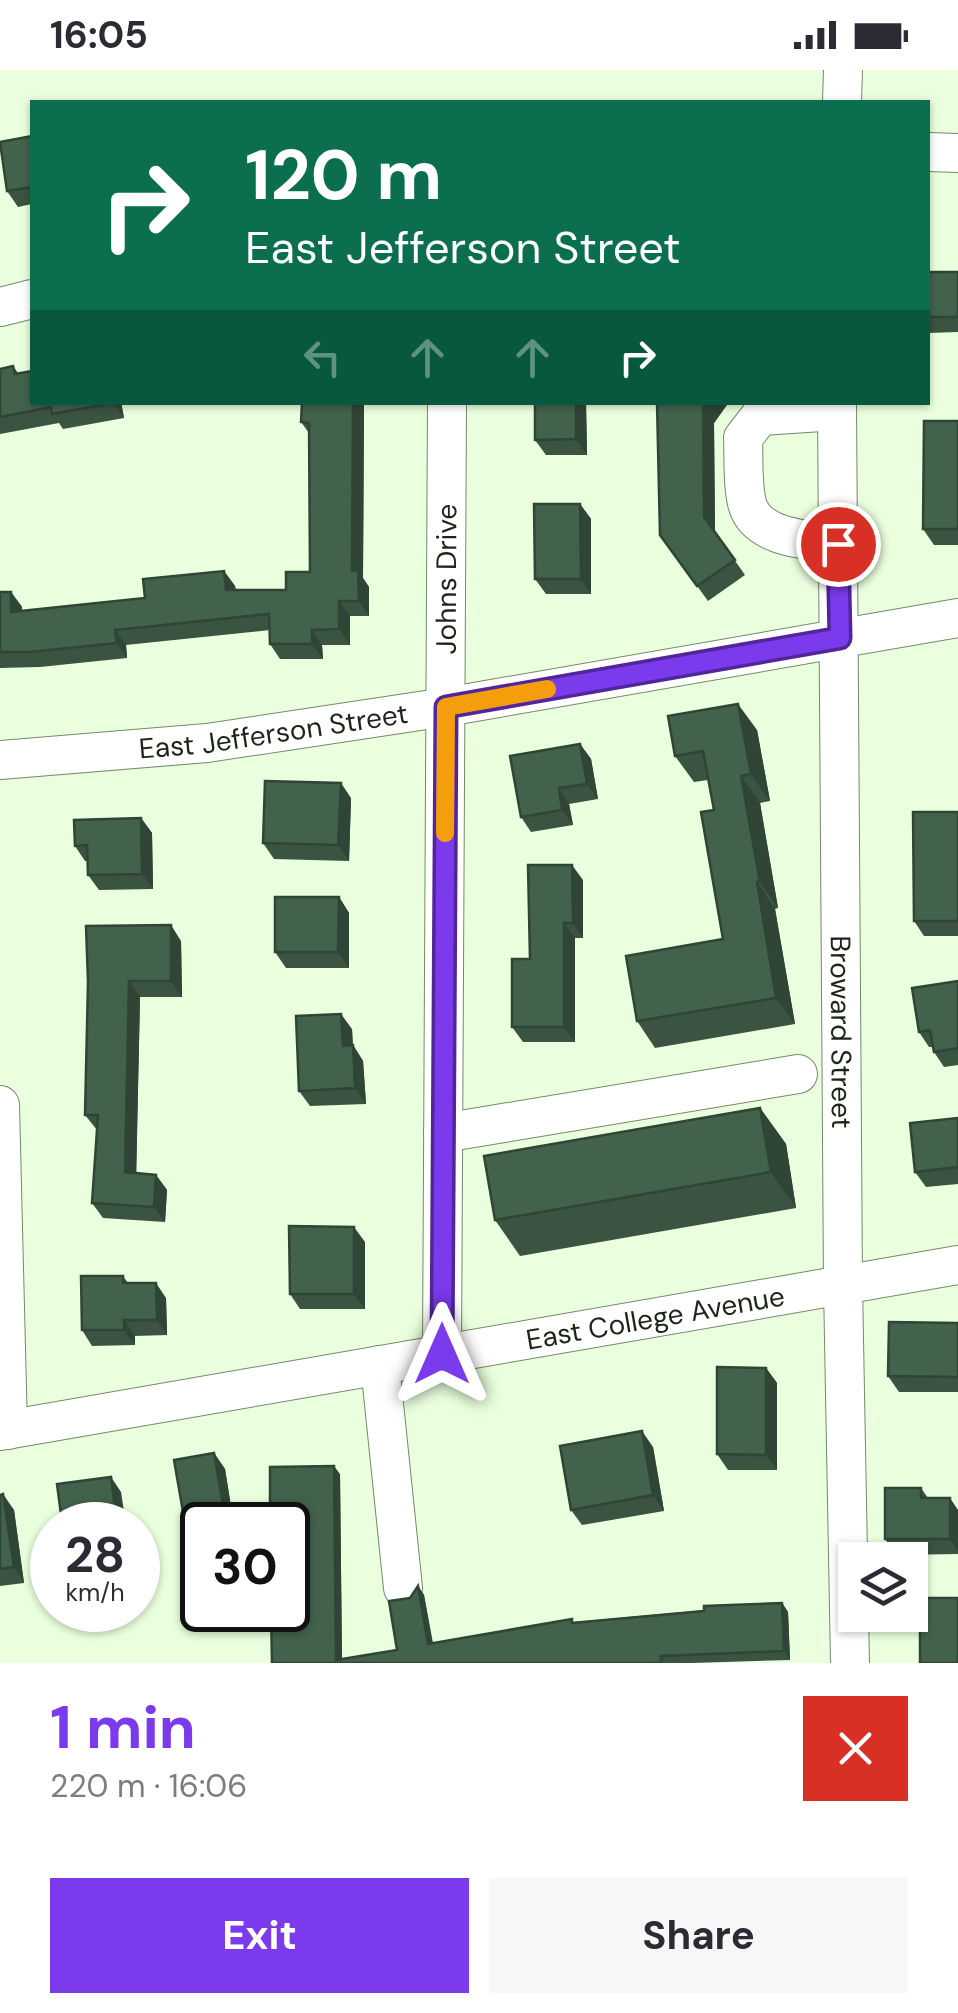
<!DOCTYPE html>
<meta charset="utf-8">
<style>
:root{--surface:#fff;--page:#f7f7f7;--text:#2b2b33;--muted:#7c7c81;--accent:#7c3aed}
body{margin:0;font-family:"DM Sans",sans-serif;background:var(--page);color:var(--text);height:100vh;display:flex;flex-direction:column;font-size:38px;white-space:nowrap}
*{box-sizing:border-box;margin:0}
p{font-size:32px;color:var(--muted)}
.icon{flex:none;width:55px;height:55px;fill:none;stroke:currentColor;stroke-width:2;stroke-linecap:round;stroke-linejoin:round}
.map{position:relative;height:1593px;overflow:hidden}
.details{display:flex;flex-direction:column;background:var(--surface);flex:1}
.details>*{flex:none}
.top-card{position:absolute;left:30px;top:30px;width:900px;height:305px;border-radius:0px;box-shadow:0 2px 8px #0004;background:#0b6e4f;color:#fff;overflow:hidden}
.controls{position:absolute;left:838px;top:1472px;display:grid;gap:20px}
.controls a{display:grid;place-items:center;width:90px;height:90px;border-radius:0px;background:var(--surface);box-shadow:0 2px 8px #0004;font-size:50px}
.speed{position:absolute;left:30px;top:1432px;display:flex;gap:20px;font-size:50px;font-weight:700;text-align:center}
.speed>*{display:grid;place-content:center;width:130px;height:130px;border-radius:50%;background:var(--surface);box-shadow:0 2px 8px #0004;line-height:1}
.speed small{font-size:25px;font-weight:400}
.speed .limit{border:5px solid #111;border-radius:15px;background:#fff;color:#111}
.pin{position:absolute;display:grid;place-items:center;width:85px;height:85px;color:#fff;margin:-42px;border:5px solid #fff;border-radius:50%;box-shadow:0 2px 10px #0007}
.me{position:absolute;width:110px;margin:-55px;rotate:0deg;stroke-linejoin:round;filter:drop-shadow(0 0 8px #0008)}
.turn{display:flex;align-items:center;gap:35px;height:210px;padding:0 50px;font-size:45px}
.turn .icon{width:130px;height:130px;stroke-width:2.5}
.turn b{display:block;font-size:70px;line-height:85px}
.lanes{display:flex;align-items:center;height:95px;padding:0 50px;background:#0003;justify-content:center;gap:50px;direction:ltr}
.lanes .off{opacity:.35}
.round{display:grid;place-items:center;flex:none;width:105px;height:105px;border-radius:0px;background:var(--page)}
.head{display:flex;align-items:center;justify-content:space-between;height:170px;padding:0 50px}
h1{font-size:60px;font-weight:700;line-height:75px;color:var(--accent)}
.cta{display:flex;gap:20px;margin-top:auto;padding:20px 50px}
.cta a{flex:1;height:115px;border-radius:0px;background:var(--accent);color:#fff;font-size:40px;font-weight:700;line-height:115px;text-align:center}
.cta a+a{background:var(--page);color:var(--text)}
.status{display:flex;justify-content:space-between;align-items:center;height:70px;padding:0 50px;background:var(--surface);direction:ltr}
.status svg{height:28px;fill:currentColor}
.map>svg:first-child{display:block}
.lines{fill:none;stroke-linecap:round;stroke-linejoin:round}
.minor-casing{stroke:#75896a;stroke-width:40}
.minor{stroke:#fff;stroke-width:38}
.wall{fill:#3a5441}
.shaded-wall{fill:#2f4535}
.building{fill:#43624c;stroke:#2f4535;stroke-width:2.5}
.route-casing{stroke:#51269a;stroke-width:25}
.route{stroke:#7c3aed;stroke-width:18}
.slow{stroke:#f59e0b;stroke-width:18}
.labels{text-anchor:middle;stroke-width:10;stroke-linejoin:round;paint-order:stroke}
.street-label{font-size:28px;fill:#1d2519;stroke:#fff}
</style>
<div class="status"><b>16:05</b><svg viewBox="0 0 49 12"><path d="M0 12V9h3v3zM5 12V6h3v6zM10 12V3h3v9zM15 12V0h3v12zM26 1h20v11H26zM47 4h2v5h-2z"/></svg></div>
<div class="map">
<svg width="958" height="1593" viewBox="0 0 958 1593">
<rect width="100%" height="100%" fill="#e9ffdd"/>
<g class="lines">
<!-- minor casing -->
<g class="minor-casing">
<g id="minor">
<path d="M 842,32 L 843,0"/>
<path d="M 928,82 L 958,83"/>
<path d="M 0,237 L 32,229"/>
<path id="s1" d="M 837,332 L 843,1215 L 850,1593"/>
<path d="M 837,341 L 760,346 L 743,368 C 744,388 742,413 747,433 C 756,469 809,470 839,474"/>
<path id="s2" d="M 0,690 L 207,673 L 446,637 L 958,548"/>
<path d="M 0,1035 L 8,1360"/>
<path d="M 443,1063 L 798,1004"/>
<path id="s3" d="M 442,1284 L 447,332"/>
<path d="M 380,1295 L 403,1518"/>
<path id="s4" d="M 0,1361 L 958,1195"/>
</g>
</g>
<!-- minor -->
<use href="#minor" class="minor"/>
</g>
<!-- wall -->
<g class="wall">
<path d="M 32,66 L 32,134 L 18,137 L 7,121 Z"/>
<path d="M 928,202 L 958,202 L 958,262 L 928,263 Z"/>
<path d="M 13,296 L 18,303 L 121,332 L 124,348 L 63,359 L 59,353 L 0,364 L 0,299 Z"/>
<path d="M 302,332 L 364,332 L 363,508 L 369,517 L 369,546 L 350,546 L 350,575 L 322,575 L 323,589 L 280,589 L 270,574 L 270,560 L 126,575 L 127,588 L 40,597 L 0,598 L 0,522 L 11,522 L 22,537 L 22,541 L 145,528 L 224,501 L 235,516 L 236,520 L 286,520 L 310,502 L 309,363 L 301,352 Z"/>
<path d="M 535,332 L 586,332 L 587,385 L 546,385 L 535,370 Z"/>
<path d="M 657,332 L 729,332 L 714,353 L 715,462 L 745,505 L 708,531 L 660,465 Z"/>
<path d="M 958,351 L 958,475 L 934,475 L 923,459 Z"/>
<path d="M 580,434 L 591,449 L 591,524 L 546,524 L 535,509 Z"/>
<path d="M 757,660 L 770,731 L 760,733 L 778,838 L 775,839 L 795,954 L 655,978 L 637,951 L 723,869 L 714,740 L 708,710 L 694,712 L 675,686 Z"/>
<path d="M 580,674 L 591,689 L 598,729 L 569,734 L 573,755 L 531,762 L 521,747 Z"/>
<path d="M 351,728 L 349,791 L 274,789 L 263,773 Z"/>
<path d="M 958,742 L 958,866 L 924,866 L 914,851 Z"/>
<path d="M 141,748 L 152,763 L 153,819 L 99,820 L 88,805 L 88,791 L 85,791 L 75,776 Z"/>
<path d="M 583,810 L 583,868 L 575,868 L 575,972 L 523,972 L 512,957 L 530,889 Z"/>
<path d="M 339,827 L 349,843 L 349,898 L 286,898 L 275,882 Z"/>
<path d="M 181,871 L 182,927 L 140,927 L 136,1103 L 156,1105 L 167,1120 L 165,1152 L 103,1148 L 92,1133 L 97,1060 L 85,1045 L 88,912 Z"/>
<path d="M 958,911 L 958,995 L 944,997 L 934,982 L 933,977 L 929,977 L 919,962 Z"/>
<path d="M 352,959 L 353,975 L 363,991 L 366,1034 L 310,1036 L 299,1021 Z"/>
<path d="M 760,1038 L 786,1074 L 796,1138 L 520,1186 L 495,1150 Z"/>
<path d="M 958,1048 L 958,1114 L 926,1117 L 915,1102 Z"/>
<path d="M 365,1172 L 365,1239 L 300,1239 L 290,1224 Z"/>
<path d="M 123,1206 L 128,1213 L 166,1228 L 167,1265 L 135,1266 L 135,1275 L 92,1276 L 82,1260 Z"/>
<path d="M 958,1253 L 958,1322 L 899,1322 L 888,1306 Z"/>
<path d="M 766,1298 L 777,1313 L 777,1400 L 728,1400 L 717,1384 Z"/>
<path d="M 653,1377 L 664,1441 L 582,1455 L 571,1440 Z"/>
<path d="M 214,1383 L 225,1399 L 234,1455 L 202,1455 L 202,1467 L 196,1468 L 185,1453 Z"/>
<path d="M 340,1404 L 342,1589 L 397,1580 L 410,1528 L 418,1516 L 424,1525 L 433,1573 L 574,1552 L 782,1533 L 788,1542 L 790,1590 L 692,1593 L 272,1593 Z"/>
<path d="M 921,1418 L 928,1428 L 958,1440 L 958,1484 L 896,1485 L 885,1469 Z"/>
<path d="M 0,1425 L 14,1440 L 24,1513 L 0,1516 Z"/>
</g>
<!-- shaded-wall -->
<g class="shaded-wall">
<path d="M 113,332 L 121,332 L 124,348 Z"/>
<path d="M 353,332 L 364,332 L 363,508 L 369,517 L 369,546 L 359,531 L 352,501 Z"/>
<path d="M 576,332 L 586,332 L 587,385 L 576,369 Z"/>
<path d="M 707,332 L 729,332 L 714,353 L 715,462 L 704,447 L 703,338 Z"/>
<path d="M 580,434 L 591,449 L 591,524 L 581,509 Z"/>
<path d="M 224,501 L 235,516 L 237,536 L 226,520 Z"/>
<path d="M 11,522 L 22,537 L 22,557 L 11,542 Z"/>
<path d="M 339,531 L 350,546 L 350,575 L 339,559 Z"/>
<path d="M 115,560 L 126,575 L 127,588 L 117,573 Z"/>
<path d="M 312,560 L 322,575 L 323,589 L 312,574 Z"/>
<path d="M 738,634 L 757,660 L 770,731 L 751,704 Z"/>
<path d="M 580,674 L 591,689 L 598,729 L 587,714 Z"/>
<path d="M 741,706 L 760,733 L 778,838 L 760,812 Z"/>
<path d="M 341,713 L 351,728 L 349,791 L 338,775 Z"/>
<path d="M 559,718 L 569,734 L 573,755 L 562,740 Z"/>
<path d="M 141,748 L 152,763 L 153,819 L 142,804 Z"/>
<path d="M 572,795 L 583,810 L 583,868 L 573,853 Z"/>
<path d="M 757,812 L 775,839 L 795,954 L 776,928 Z"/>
<path d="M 339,827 L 349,843 L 349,898 L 338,882 Z"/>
<path d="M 564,853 L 575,868 L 575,972 L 564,957 Z"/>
<path d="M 171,855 L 181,871 L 182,927 L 171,911 Z"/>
<path d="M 129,911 L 140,927 L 136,1118 L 125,1102 Z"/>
<path d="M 341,944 L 352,959 L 353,991 L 343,976 Z"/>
<path d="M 353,975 L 363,991 L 366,1034 L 355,1018 Z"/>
<path d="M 760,1038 L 786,1074 L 796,1138 L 771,1102 Z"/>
<path d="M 156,1105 L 167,1120 L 165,1152 L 154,1137 Z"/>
<path d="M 354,1157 L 365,1172 L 365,1239 L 354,1224 Z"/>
<path d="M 156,1213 L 166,1228 L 167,1265 L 157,1250 Z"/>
<path d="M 124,1250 L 135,1266 L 135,1275 L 124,1260 Z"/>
<path d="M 766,1298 L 777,1313 L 777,1400 L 766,1385 Z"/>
<path d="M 642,1361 L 653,1377 L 664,1441 L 653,1425 Z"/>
<path d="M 214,1383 L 225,1399 L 234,1455 L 231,1455 L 225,1446 Z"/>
<path d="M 334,1396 L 340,1404 L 342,1593 L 336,1590 Z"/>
<path d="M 111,1407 L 121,1422 L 126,1455 L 117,1455 Z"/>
<path d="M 3,1424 L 14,1440 L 24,1513 L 14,1497 Z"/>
<path d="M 950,1428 L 958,1440 L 958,1481 L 950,1469 Z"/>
<path d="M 418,1516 L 424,1525 L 434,1582 L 428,1574 Z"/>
<path d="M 782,1533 L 788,1542 L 790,1590 L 784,1581 Z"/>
</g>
<!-- building -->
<g class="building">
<path d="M 32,66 L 32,117 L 7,121 L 0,72 Z"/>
<rect x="928" y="202" width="30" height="45"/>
<path d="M 13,296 L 15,304 L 32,301 L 32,332 L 113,333 L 52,344 L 51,337 L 0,347 L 0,299 Z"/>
<path d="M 302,332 L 353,332 L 352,501 L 358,501 L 359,531 L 339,531 L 339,559 L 312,560 L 312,574 L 270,574 L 269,544 L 115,560 L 117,573 L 29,582 L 0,582 L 0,522 L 11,522 L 11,542 L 145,528 L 143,509 L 224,501 L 226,520 L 286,520 L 286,502 L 310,502 L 309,353 L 301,352 Z"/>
<path d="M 535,332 L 576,332 L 576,369 L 535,370 Z"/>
<path d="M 657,332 L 707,332 L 703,338 L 704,447 L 735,490 L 697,516 L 660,465 Z"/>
<path d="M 924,351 L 958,351 L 958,459 L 923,459 Z"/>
<path d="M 534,434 L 580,434 L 581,509 L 535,509 Z"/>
<path d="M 738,634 L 751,704 L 741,706 L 760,812 L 757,812 L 776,928 L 637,951 L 626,886 L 723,869 L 701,742 L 714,740 L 703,681 L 675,686 L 668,646 Z"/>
<path d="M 580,674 L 587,714 L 559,718 L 562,740 L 521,747 L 510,686 Z"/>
<path d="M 265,711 L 341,713 L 338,775 L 263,773 Z"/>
<path d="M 913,742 L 958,742 L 958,851 L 914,851 Z"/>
<path d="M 141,748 L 142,804 L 88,805 L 87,775 L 75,776 L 74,750 Z"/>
<path d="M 528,795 L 572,795 L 573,853 L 564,853 L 564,957 L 512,957 L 512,889 L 530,889 Z"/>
<path d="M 275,827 L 339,827 L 338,882 L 275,882 Z"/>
<path d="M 171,855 L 171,911 L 129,911 L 125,1102 L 156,1105 L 154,1137 L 92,1133 L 98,1045 L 85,1045 L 88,912 L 86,856 Z"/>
<path d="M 958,911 L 958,978 L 934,982 L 930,960 L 919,962 L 912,918 Z"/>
<path d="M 341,944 L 343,976 L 353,975 L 355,1018 L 299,1021 L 296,946 Z"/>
<path d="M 760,1038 L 771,1102 L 495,1150 L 484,1086 Z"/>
<path d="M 958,1048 L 958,1097 L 915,1102 L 910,1053 Z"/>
<path d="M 289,1156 L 354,1157 L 354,1224 L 290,1224 Z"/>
<path d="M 81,1206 L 123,1206 L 123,1213 L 156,1213 L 157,1250 L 124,1250 L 124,1260 L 82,1260 Z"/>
<path d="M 889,1252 L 958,1253 L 958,1307 L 888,1306 Z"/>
<path d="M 717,1297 L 766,1298 L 766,1385 L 717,1384 Z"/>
<path d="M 642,1361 L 653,1425 L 571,1440 L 560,1376 Z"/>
<path d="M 214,1383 L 225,1446 L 185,1453 L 174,1390 Z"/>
<path d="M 334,1396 L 336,1590 L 397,1580 L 389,1531 L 410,1528 L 418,1516 L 428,1574 L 572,1549 L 572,1553 L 704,1541 L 704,1536 L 782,1533 L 784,1581 L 661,1586 L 661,1593 L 272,1593 L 271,1540 L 288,1540 L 288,1455 L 270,1455 L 270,1397 Z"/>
<path d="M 111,1407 L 117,1455 L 74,1455 L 73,1451 L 62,1452 L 57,1414 Z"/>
<path d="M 885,1418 L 921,1418 L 921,1428 L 950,1428 L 950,1469 L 885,1469 Z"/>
<path d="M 3,1424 L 14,1497 L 0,1499 L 0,1425 Z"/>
<rect x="920" y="1528" width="38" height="65"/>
</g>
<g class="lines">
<!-- route casing -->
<g class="route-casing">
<path id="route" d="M 442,1284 L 446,637 L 840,568 L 838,474"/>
</g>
<!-- route -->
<use href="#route" class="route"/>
<!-- slow -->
<path class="slow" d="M 445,763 L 446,637 L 547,619"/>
</g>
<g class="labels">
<!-- street labels -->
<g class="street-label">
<text dy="10" stroke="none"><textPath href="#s3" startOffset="775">Johns Drive</textPath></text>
<text dy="10" stroke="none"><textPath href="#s2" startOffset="275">East Jefferson Street</textPath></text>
<text dy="10" stroke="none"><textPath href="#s1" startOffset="630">Broward Street</textPath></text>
<text dy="10" stroke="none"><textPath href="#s4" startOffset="665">East College Avenue</textPath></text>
</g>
</g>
</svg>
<div class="controls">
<a><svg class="icon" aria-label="layers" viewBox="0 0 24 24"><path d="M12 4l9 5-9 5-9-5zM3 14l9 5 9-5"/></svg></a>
</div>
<div class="speed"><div>28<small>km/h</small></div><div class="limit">30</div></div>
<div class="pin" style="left:838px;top:474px;background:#d93025"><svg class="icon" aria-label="arrive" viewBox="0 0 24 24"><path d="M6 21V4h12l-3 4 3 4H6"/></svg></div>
<svg class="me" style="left:442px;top:1284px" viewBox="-20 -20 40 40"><path d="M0-17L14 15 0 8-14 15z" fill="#7c3aed" stroke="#fff" stroke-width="4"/></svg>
<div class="top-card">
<div class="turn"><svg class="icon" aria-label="right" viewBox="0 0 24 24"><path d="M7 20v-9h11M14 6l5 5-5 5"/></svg><div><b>120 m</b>East Jefferson Street</div></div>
<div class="lanes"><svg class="icon off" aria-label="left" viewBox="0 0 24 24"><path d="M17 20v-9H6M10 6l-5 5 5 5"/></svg><svg class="icon off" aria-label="ahead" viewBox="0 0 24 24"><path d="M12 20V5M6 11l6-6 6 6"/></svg><svg class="icon off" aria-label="ahead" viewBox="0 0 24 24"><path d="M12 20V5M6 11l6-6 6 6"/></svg><svg class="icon" aria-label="right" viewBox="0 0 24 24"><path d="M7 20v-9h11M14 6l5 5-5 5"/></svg></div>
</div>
</div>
<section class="details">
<div class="head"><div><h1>1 min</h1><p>220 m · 16:06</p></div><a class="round" style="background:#d93025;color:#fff"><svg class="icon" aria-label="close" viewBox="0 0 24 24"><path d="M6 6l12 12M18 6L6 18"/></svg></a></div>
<div class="cta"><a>Exit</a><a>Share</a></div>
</section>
